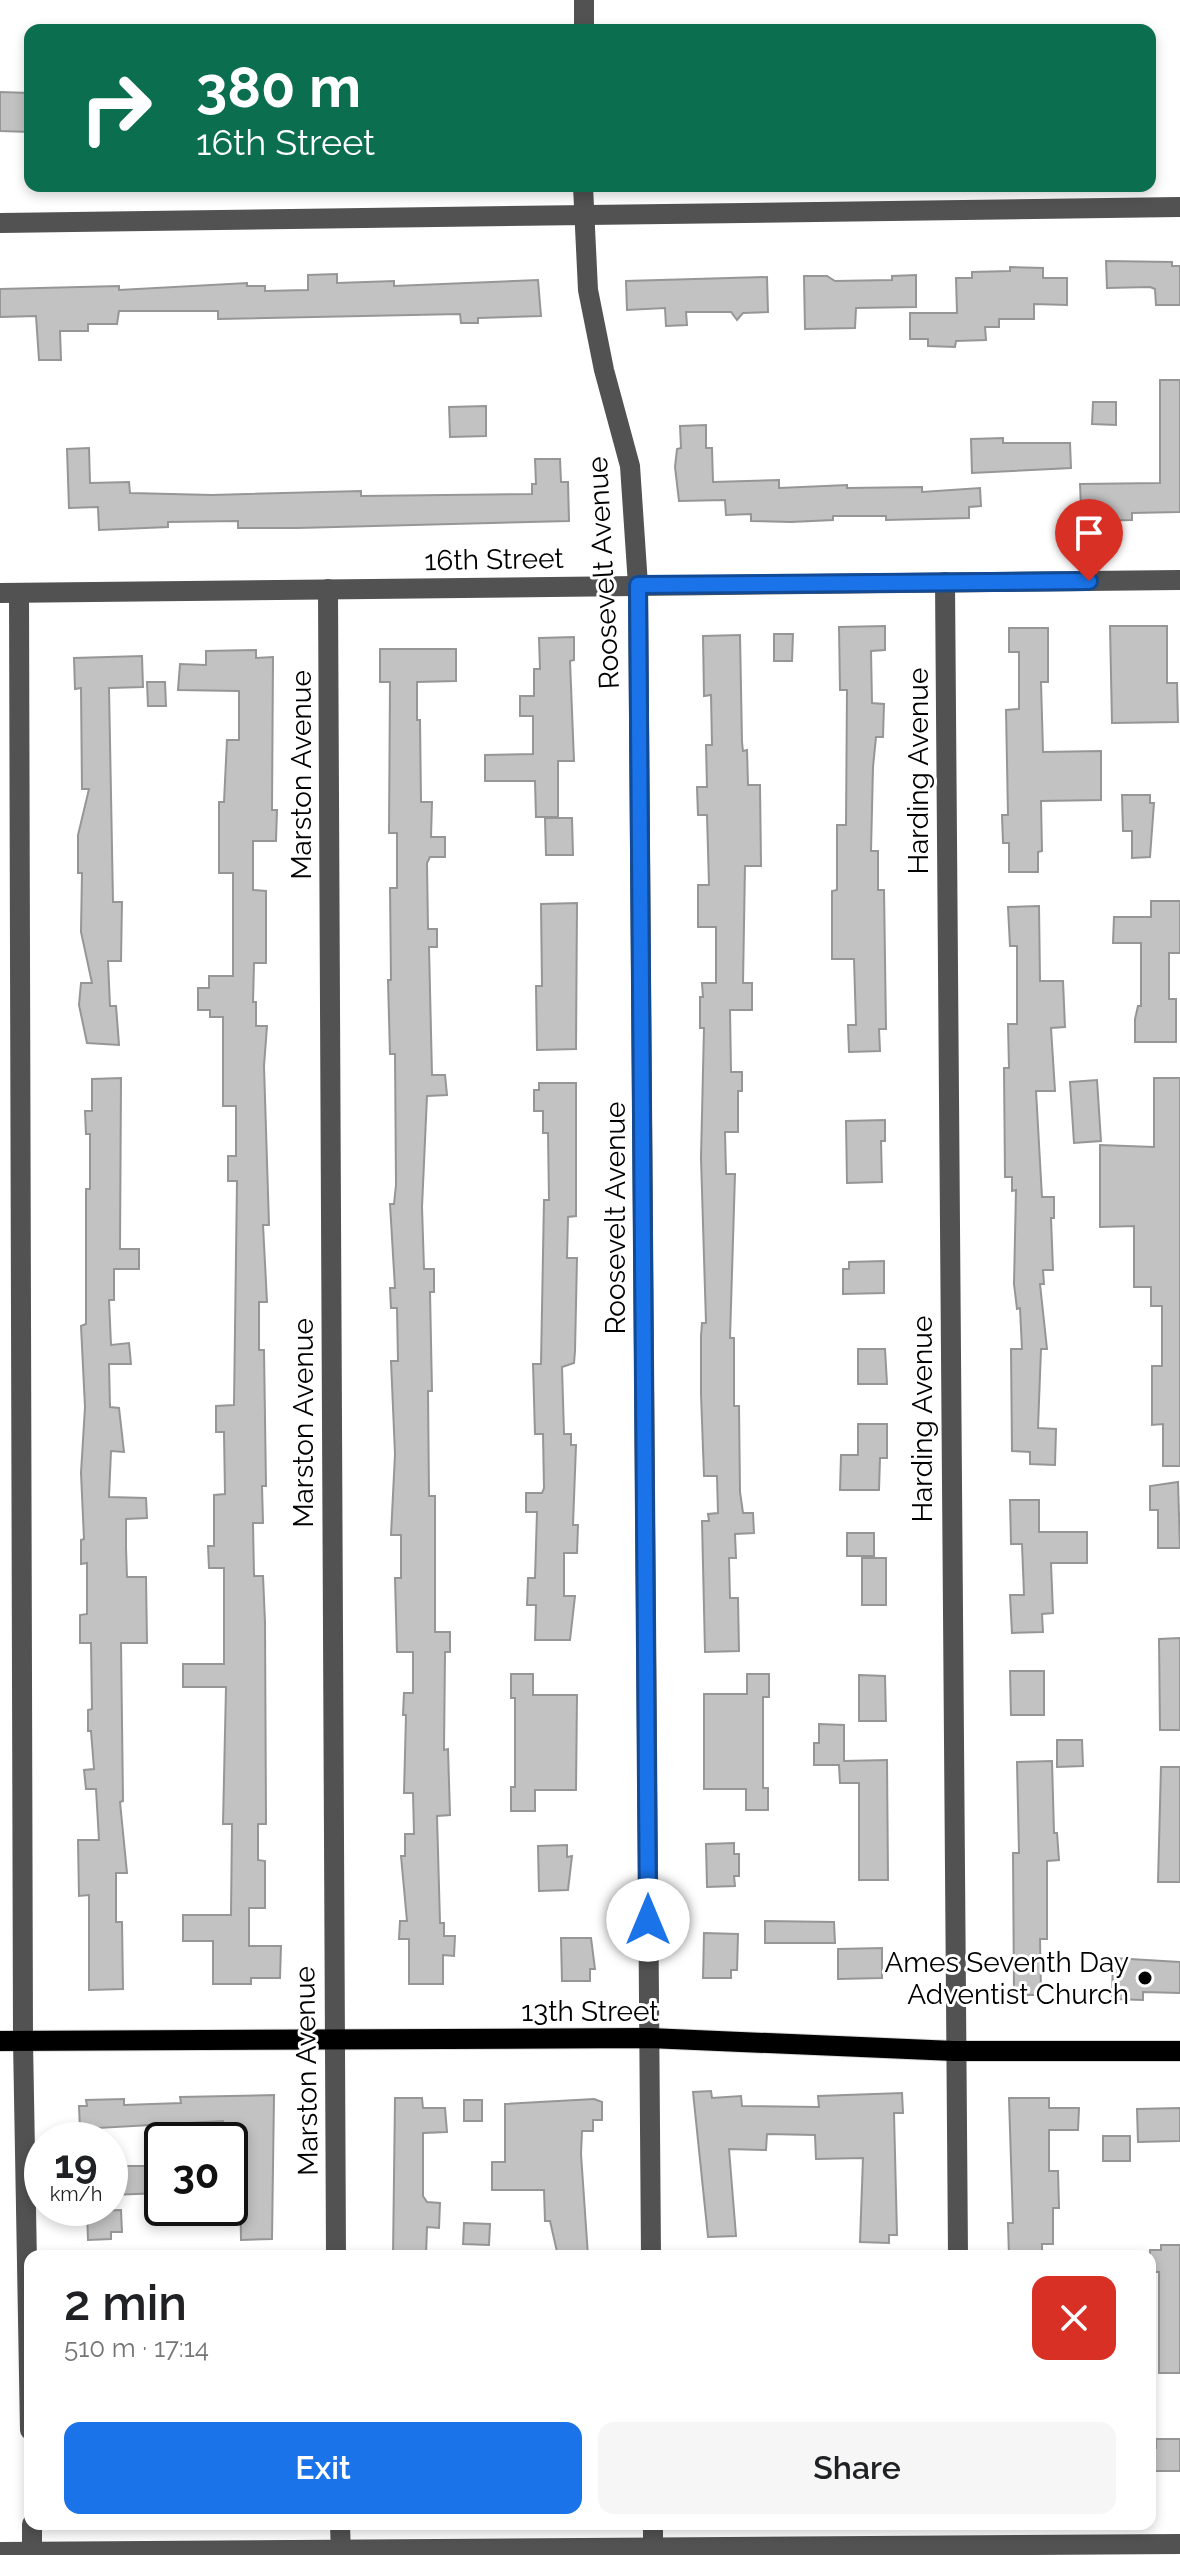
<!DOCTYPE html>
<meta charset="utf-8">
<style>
:root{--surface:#fff;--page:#f6f6f6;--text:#202124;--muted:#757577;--accent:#1a73e8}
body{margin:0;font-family:Raleway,sans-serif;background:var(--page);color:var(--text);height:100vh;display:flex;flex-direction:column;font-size:30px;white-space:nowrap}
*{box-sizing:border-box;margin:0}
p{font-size:26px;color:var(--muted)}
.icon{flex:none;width:44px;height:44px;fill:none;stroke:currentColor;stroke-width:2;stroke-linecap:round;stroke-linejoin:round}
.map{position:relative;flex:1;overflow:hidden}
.side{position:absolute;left:24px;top:2250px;width:1132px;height:280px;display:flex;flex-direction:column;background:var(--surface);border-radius:16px;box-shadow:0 4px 12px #0003}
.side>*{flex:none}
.banner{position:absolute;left:24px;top:24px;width:1132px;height:168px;border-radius:16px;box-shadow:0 4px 12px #0003;background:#0b6e4f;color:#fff;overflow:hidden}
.speed{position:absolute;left:24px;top:2122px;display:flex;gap:16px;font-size:40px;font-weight:700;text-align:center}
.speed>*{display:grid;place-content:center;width:104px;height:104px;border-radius:50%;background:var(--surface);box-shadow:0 4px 12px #0003;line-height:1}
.speed small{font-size:20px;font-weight:400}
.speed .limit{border:4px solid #111;border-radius:12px;background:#fff;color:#111}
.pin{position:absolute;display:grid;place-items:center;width:68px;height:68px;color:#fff;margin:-82px -34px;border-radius:50% 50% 50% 0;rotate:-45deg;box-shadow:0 0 8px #0007}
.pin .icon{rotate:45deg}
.me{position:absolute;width:88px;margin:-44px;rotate:0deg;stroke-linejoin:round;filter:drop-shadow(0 0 6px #0008)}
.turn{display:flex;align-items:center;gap:28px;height:168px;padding:0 40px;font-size:36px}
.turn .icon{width:104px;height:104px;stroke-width:2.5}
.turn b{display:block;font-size:56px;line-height:68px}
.round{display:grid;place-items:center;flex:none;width:84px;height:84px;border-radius:16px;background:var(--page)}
.summary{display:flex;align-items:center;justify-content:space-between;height:136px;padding:0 40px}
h1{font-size:48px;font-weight:600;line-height:60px}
.cta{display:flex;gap:16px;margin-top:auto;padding:16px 40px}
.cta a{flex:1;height:92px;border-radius:16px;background:var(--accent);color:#fff;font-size:32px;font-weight:600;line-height:92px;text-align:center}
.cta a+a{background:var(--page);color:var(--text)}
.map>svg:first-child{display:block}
.building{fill:#c2c2c2;stroke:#969696;stroke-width:2}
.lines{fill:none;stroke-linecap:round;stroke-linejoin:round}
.major-casing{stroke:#dbdbdb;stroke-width:22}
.minor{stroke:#525252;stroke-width:20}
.major{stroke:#000;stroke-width:20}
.route-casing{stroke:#114b97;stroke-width:20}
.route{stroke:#1a73e8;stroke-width:14}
.poi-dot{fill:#000;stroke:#fff;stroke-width:3}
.labels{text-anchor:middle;stroke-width:6;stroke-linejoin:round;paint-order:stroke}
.street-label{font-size:28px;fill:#000;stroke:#fff}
.poi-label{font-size:28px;fill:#000;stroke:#fff;text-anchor:end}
</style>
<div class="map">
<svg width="1180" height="2555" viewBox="0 0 1180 2555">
<rect width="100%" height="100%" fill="#fff"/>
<!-- building -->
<g class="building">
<path d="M 0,92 L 30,93 L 30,132 L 0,131 Z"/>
<path d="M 1106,261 L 1172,262 L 1172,266 L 1180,266 L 1180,305 L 1156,305 L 1155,289 L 1150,287 L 1107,288 Z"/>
<path d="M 1010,267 L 1043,268 L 1043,278 L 1067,278 L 1067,305 L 1034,304 L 1034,319 L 999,319 L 999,327 L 985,327 L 986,340 L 956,341 L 955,347 L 928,346 L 928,339 L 910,339 L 910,313 L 957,313 L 956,278 L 972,278 L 972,272 L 1010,271 Z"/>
<path d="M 337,274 L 337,283 L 394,281 L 394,286 L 538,280 L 541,316 L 478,318 L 478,323 L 461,323 L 460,314 L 218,319 L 218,311 L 119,311 L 117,324 L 88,324 L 88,331 L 60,331 L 61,360 L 39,360 L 36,316 L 0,317 L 0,289 L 119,286 L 119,290 L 247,283 L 247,286 L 265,286 L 265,291 L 308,290 L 308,275 Z"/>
<path d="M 916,275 L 916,307 L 856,308 L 855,328 L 805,329 L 804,276 L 827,276 L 835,281 L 892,280 L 892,276 Z"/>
<path d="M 767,277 L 768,312 L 743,313 L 737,320 L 731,312 L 686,312 L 687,325 L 666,326 L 665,308 L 627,310 L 626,281 Z"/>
<path d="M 1160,380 L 1180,380 L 1180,512 L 1132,513 L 1132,520 L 1093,521 L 1093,508 L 1081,508 L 1080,484 L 1160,483 Z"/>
<path d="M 1093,402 L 1116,402 L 1116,425 L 1092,424 Z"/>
<path d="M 486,406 L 486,436 L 450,437 L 449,407 Z"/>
<path d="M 706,425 L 706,448 L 712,448 L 713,482 L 779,480 L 779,488 L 847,485 L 847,488 L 922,487 L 922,492 L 980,488 L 981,506 L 969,507 L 969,518 L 886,520 L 886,516 L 833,516 L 833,520 L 791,522 L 751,521 L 751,514 L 726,515 L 725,500 L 679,501 L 675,467 L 677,449 L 681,448 L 680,426 Z"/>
<path d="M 1003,438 L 1003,443 L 1070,443 L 1071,468 L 972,473 L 971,439 Z"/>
<path d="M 89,448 L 90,483 L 129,482 L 130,493 L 212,495 L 361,491 L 361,496 L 532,494 L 532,484 L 536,484 L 535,459 L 560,459 L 561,482 L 568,482 L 569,521 L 297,528 L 238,528 L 238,521 L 168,522 L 168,527 L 99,530 L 98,507 L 69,508 L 67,449 Z"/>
<path d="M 885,626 L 885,650 L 871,651 L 872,703 L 884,704 L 883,737 L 876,737 L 873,767 L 871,851 L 878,851 L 878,890 L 884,890 L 886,1029 L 879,1029 L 880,1051 L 849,1052 L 848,1025 L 856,1025 L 854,959 L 832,959 L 832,891 L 837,890 L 837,825 L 846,825 L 847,690 L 840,690 L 839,627 Z"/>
<path d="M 1110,626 L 1167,626 L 1167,683 L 1177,683 L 1178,722 L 1112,723 Z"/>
<path d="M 1009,628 L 1048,628 L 1048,682 L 1041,682 L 1043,752 L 1101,751 L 1101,800 L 1041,801 L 1042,851 L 1038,852 L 1038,872 L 1009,872 L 1009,843 L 1003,843 L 1002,815 L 1008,815 L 1006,710 L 1019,709 L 1019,652 L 1009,652 Z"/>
<path d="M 774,634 L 793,634 L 792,661 L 774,661 Z"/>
<path d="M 740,635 L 742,742 L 743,751 L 747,750 L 748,785 L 760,785 L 761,866 L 745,866 L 743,983 L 752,983 L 752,1010 L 730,1010 L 731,1072 L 742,1072 L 742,1091 L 738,1091 L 738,1132 L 725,1132 L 726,1174 L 735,1174 L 730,1338 L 734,1338 L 734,1406 L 739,1406 L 740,1492 L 743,1513 L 753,1513 L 754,1533 L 735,1534 L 736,1558 L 729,1558 L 730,1598 L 738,1598 L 739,1651 L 705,1652 L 702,1521 L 709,1521 L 708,1514 L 718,1513 L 717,1476 L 704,1476 L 701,1394 L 701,1336 L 702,1323 L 706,1323 L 701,1158 L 704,1028 L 700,1028 L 700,997 L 703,997 L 702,983 L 716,983 L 716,927 L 698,927 L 698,885 L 709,885 L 707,815 L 698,815 L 697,787 L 707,787 L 706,745 L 712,745 L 711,695 L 704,696 L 703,636 Z"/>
<path d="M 574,637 L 574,660 L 570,661 L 574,761 L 558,761 L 558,817 L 536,817 L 535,781 L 485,781 L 485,755 L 533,754 L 533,716 L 520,716 L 520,696 L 534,696 L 534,669 L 540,669 L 539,638 Z"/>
<path d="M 380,649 L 456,649 L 456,681 L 417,682 L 417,720 L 420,720 L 421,802 L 432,802 L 431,837 L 445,837 L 445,857 L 430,857 L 427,863 L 428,929 L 437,929 L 437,947 L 429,947 L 432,1075 L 445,1075 L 447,1095 L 427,1096 L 422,1207 L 424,1269 L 434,1269 L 434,1292 L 430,1292 L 432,1391 L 428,1391 L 429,1496 L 435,1496 L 435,1632 L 450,1632 L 450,1652 L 445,1652 L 444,1750 L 448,1749 L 450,1815 L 437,1816 L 440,1923 L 444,1923 L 444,1936 L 455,1936 L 454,1956 L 443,1955 L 443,1984 L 409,1984 L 409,1939 L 399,1939 L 400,1921 L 407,1921 L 401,1856 L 405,1856 L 405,1834 L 414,1834 L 413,1793 L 404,1793 L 406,1715 L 403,1715 L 404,1693 L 413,1693 L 413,1652 L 397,1652 L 395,1578 L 401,1578 L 401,1535 L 391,1535 L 395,1454 L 391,1361 L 398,1361 L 397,1308 L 391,1308 L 390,1288 L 395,1288 L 390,1204 L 394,1204 L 396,1185 L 395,1054 L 390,1054 L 388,980 L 391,980 L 390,888 L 397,888 L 397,833 L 389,833 L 390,682 L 380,682 Z"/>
<path d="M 256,650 L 256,658 L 273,657 L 272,810 L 277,810 L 276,841 L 253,841 L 253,890 L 266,891 L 266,963 L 254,963 L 253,1002 L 256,1002 L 256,1026 L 267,1026 L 264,1066 L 269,1225 L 263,1225 L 267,1302 L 259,1302 L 259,1350 L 264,1350 L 266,1486 L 262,1486 L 263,1523 L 253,1523 L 254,1576 L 263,1576 L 265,1622 L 266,1824 L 258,1824 L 258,1860 L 265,1861 L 265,1908 L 249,1908 L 249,1946 L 281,1946 L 280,1978 L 251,1978 L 251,1984 L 213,1984 L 213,1941 L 183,1941 L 183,1915 L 231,1915 L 232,1824 L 223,1824 L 226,1687 L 183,1687 L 183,1664 L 224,1664 L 224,1568 L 209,1568 L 208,1546 L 214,1546 L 214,1495 L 225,1494 L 224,1432 L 216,1432 L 216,1406 L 234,1405 L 237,1181 L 228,1181 L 228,1156 L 236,1156 L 236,1106 L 223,1106 L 223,1017 L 210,1017 L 210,1010 L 198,1010 L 198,988 L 209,988 L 209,976 L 233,976 L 233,873 L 219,873 L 219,802 L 224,802 L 227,740 L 239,740 L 239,691 L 178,690 L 180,664 L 206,665 L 206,651 Z"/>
<path d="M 142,656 L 143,687 L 109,688 L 113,902 L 122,902 L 121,961 L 108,961 L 110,1006 L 116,1006 L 119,1045 L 87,1043 L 79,1005 L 81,983 L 92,983 L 81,932 L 82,873 L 78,873 L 78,835 L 89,789 L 82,789 L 81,688 L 75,689 L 74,658 Z"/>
<path d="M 147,682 L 165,682 L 166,706 L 148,706 Z"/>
<path d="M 1122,795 L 1150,795 L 1150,803 L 1154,803 L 1150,857 L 1132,858 L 1132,831 L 1123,831 Z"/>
<path d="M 545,818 L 572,818 L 573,855 L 546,855 Z"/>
<path d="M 1151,901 L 1180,901 L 1180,953 L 1169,953 L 1169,999 L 1176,999 L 1176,1042 L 1135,1042 L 1135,1019 L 1138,1006 L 1141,1006 L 1141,943 L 1113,943 L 1114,917 L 1151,917 Z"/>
<path d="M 577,903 L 576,1049 L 537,1050 L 536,986 L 542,986 L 541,904 Z"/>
<path d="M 1039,906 L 1040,981 L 1063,981 L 1065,1027 L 1051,1028 L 1055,1091 L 1036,1091 L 1042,1197 L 1054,1197 L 1054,1218 L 1051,1218 L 1053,1270 L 1043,1270 L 1044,1284 L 1040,1284 L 1047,1349 L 1041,1349 L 1038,1428 L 1056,1429 L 1055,1465 L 1030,1464 L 1030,1452 L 1012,1451 L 1011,1349 L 1022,1349 L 1020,1308 L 1017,1309 L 1014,1284 L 1016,1190 L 1012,1191 L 1012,1177 L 1005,1177 L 1004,1068 L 1009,1068 L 1008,1024 L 1017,1024 L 1017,946 L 1010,946 L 1008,907 Z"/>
<path d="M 121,1078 L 120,1249 L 139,1249 L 139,1269 L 114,1269 L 114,1300 L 109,1300 L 111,1345 L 129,1343 L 131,1364 L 109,1364 L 110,1407 L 119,1408 L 124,1452 L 111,1451 L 109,1497 L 146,1498 L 147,1518 L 126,1519 L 126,1548 L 127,1577 L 146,1577 L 147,1643 L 121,1643 L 123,1801 L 120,1802 L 127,1873 L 116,1873 L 116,1922 L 122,1922 L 123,1989 L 89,1990 L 89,1895 L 79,1896 L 78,1840 L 99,1840 L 96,1789 L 86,1789 L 84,1770 L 94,1769 L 91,1731 L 88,1731 L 88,1710 L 92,1709 L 91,1643 L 80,1643 L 80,1615 L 87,1614 L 87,1563 L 81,1564 L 81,1540 L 84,1539 L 81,1473 L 85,1407 L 81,1326 L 86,1324 L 86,1189 L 90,1189 L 90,1134 L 86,1134 L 85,1111 L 92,1111 L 92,1079 Z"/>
<path d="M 1154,1078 L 1180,1078 L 1180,1466 L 1163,1466 L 1163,1424 L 1152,1425 L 1152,1366 L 1162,1366 L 1162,1306 L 1151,1306 L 1151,1287 L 1134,1287 L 1134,1226 L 1100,1227 L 1100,1145 L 1154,1147 Z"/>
<path d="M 1097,1080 L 1101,1141 L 1074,1143 L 1070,1082 Z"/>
<path d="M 539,1083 L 576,1083 L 576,1216 L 568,1217 L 567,1258 L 577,1258 L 575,1351 L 574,1363 L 562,1367 L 564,1434 L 571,1434 L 571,1445 L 576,1445 L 573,1525 L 578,1525 L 577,1553 L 564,1553 L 564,1596 L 575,1596 L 570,1640 L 535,1640 L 536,1605 L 527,1605 L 528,1578 L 535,1578 L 537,1512 L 526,1512 L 526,1493 L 542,1493 L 544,1488 L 543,1434 L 535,1434 L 533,1364 L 541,1364 L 544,1200 L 549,1200 L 548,1133 L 543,1133 L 543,1111 L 534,1111 L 534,1090 L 539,1090 Z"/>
<path d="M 885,1120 L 885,1141 L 881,1141 L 882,1182 L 847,1183 L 846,1121 Z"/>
<path d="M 884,1261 L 884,1293 L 843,1294 L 843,1269 L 849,1269 L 849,1262 Z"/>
<path d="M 858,1349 L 885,1349 L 887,1384 L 858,1384 Z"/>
<path d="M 858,1424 L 887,1424 L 887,1458 L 880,1458 L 879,1490 L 840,1490 L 841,1455 L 858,1455 Z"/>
<path d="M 1178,1482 L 1180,1548 L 1158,1548 L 1158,1510 L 1150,1510 L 1150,1486 Z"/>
<path d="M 1010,1500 L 1039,1500 L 1039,1532 L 1087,1532 L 1087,1563 L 1051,1563 L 1053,1613 L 1042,1614 L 1043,1632 L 1012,1633 L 1010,1595 L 1024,1595 L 1022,1544 L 1011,1544 Z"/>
<rect x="847" y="1533" width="27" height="23"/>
<rect x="862" y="1558" width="24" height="47"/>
<path d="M 1180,1638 L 1180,1730 L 1160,1730 L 1159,1639 Z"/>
<path d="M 1010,1671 L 1044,1671 L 1044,1715 L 1011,1715 Z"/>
<path d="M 511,1674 L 533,1674 L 533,1695 L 577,1695 L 576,1790 L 535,1790 L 535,1811 L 511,1811 L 511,1787 L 515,1787 L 515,1698 L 511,1698 Z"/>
<path d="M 747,1674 L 769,1674 L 769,1697 L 763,1697 L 763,1788 L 768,1788 L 768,1810 L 746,1810 L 746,1789 L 704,1789 L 704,1694 L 747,1694 Z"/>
<path d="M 859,1675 L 885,1676 L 886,1721 L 859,1721 Z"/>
<path d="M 819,1724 L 844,1725 L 844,1761 L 887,1760 L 888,1880 L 859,1880 L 859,1783 L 840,1783 L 839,1765 L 814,1765 L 814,1743 L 819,1743 Z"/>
<path d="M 1057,1740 L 1082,1740 L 1083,1766 L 1057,1767 Z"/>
<path d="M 1052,1761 L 1054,1833 L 1057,1833 L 1059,1860 L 1047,1861 L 1047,1939 L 1040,1939 L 1041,1995 L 1014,1995 L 1013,1853 L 1019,1853 L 1017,1762 Z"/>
<path d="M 1161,1767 L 1180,1767 L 1180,1882 L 1158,1882 Z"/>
<path d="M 734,1843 L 734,1854 L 739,1854 L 739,1876 L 734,1876 L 735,1886 L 707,1887 L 706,1844 Z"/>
<path d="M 567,1845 L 567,1857 L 572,1856 L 568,1890 L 539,1891 L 538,1846 Z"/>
<path d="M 765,1921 L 834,1922 L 835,1943 L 765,1943 Z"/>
<path d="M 704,1933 L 738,1934 L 737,1970 L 731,1970 L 731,1978 L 703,1978 Z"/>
<path d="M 561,1938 L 591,1938 L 595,1969 L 590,1969 L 590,1981 L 562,1981 Z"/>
<path d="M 882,1948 L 882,1978 L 838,1979 L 838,1949 Z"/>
<path d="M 1113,1958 L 1180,1962 L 1180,1993 L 1143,1992 L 1143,2000 L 1112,1999 Z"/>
<path d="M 711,2091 L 712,2098 L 741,2096 L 742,2106 L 819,2107 L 818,2096 L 902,2093 L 903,2113 L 894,2113 L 897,2235 L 889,2235 L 889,2243 L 860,2242 L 863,2158 L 816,2159 L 815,2135 L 767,2134 L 766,2150 L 729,2149 L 736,2236 L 708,2237 L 693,2092 Z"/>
<path d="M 274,2095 L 272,2239 L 241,2240 L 240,2185 L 230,2185 L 230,2131 L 224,2131 L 223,2121 L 80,2129 L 79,2106 L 87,2106 L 86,2100 L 124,2099 L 124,2105 L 181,2103 L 180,2097 Z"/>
<path d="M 395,2098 L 422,2098 L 423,2108 L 445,2108 L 447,2132 L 423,2133 L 423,2196 L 427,2202 L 440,2203 L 439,2228 L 427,2227 L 426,2256 L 393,2256 Z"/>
<path d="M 1009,2098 L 1049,2098 L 1049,2108 L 1079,2108 L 1078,2130 L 1049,2130 L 1049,2171 L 1058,2171 L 1059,2208 L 1053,2208 L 1053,2244 L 1042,2244 L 1042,2256 L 1009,2256 L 1008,2223 L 1013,2223 Z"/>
<path d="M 594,2099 L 602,2102 L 602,2120 L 593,2120 L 593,2131 L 582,2131 L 581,2154 L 588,2256 L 558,2256 L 550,2221 L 545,2221 L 544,2190 L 492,2190 L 492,2162 L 505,2162 L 505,2104 Z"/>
<rect x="464" y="2100" width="18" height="21"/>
<path d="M 1180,2108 L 1180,2141 L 1138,2142 L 1137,2109 Z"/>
<rect x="1103" y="2136" width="27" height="25"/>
<path d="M 110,2166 L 162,2166 L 162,2193 L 110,2195 Z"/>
<path d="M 121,2210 L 122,2232 L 111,2232 L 111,2239 L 88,2240 L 87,2211 Z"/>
<path d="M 464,2223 L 490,2224 L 489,2245 L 463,2244 Z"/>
<path d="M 1161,2245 L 1180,2245 L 1180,2373 L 1159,2373 L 1159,2272 L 1150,2272 L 1150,2250 L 1161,2250 Z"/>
<path d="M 1156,2439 L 1180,2439 L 1180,2471 L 1155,2471 L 1155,2467 L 1150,2467 L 1150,2448 L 1156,2448 Z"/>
</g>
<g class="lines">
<!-- major casing -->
<g class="major-casing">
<path id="major" d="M 0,2041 L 649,2038 L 954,2051 L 1180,2051"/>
</g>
<!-- minor -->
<g class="minor">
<path d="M 584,30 L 584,0"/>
<path d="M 583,186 L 588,290 L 604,370 L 630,466 L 638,585 L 651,2256"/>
<path d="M 0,223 L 1180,207"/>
<path d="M 945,582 L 958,2256"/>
<path d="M 328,589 L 336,2256"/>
<path d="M 0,593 L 1180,580"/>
<path d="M 19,593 L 23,2041 L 30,2430"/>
<path d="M 32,2524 L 32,2555"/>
<path d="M 340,2524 L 341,2555"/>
<path d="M 653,2524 L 653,2555"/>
<path d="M 0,2552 L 1180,2544"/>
</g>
<!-- major -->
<use href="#major" class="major"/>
</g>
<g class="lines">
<!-- route casing -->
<g class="route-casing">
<path id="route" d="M 648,1920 L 638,585 L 1089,581"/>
</g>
<!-- route -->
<use href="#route" class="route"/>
</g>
<!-- markers -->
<circle class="poi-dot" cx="1145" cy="1978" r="8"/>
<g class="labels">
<!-- street labels -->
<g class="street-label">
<text transform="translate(494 559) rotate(-1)" y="10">16th Street</text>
<text transform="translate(603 573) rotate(-93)" y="10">Roosevelt Avenue</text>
<text transform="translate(918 771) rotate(-90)" y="10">Harding Avenue</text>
<text transform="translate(301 775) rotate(-90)" y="10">Marston Avenue</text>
<text transform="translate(615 1218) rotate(-90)" y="10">Roosevelt Avenue</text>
<text transform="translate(922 1419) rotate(-90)" y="10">Harding Avenue</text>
<text transform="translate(303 1423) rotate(-90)" y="10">Marston Avenue</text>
<text x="590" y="2021">13th Street</text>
<text transform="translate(306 2071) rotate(-91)" y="10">Marston Avenue</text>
</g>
<!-- poi labels -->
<g class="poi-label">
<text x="1129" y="1972">Ames Seventh Day<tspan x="1129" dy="32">Adventist Church</tspan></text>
</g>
</g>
</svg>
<div class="speed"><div>19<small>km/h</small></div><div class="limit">30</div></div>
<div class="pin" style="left:1089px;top:581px;background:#d93025"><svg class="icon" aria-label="arrive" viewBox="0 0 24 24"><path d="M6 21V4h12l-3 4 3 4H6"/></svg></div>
<svg class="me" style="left:648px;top:1920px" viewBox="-20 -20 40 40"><circle r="19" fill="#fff"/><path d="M0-13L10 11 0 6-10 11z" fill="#1a73e8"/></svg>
<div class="banner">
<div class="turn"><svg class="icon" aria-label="right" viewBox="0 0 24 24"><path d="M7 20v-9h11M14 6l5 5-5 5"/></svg><div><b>380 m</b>16th Street</div></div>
</div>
<section class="side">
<div class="summary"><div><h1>2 min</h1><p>510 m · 17:14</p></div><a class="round" style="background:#d93025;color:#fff"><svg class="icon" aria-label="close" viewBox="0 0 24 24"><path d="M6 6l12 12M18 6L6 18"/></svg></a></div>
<div class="cta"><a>Exit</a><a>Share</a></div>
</section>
</div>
